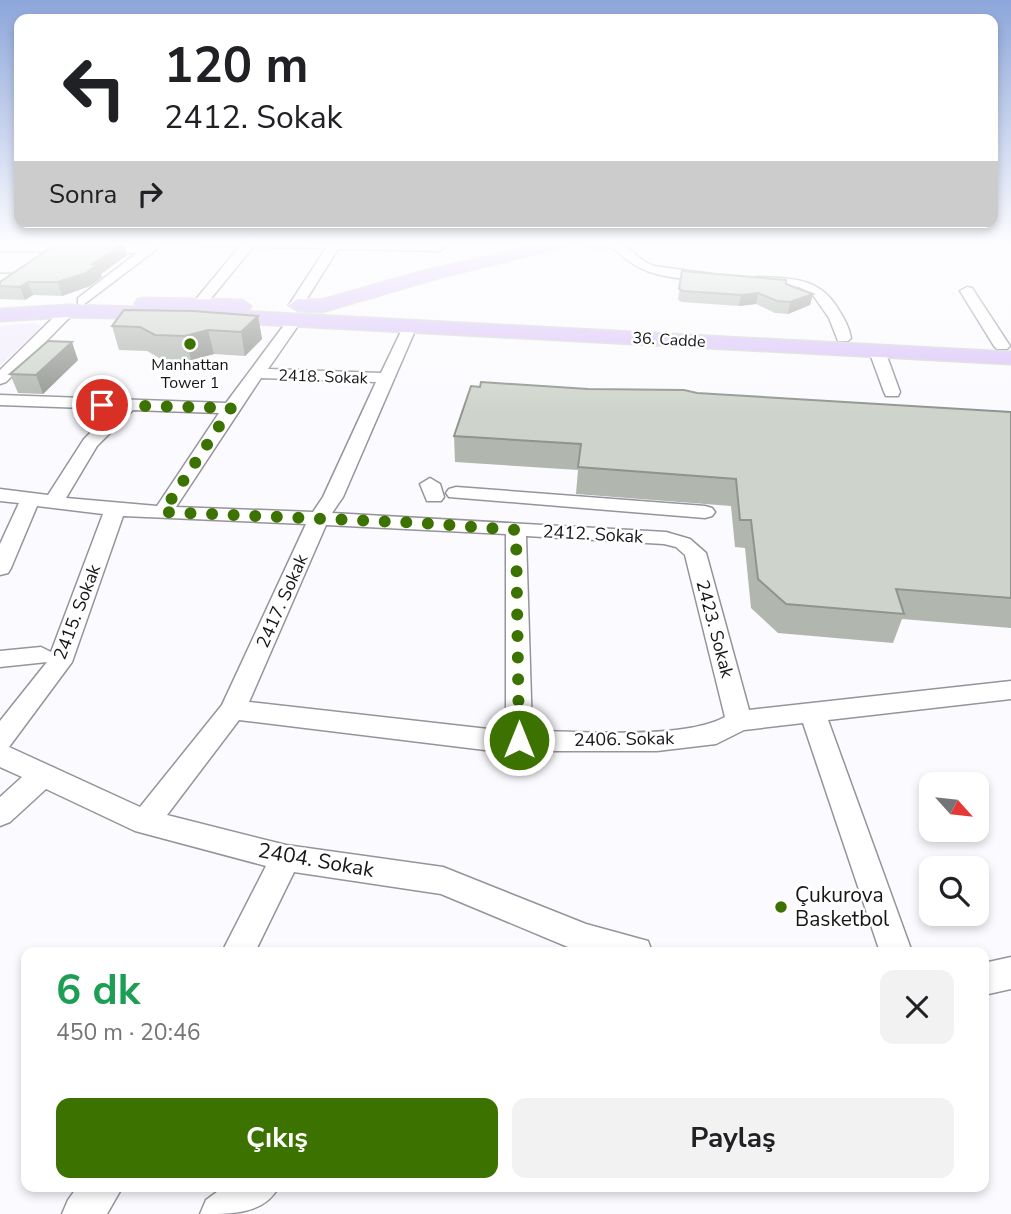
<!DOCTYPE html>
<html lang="tr">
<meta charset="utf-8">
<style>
:root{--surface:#fff;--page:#f2f2f2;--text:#202124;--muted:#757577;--accent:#3c7200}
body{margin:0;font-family:"Nunito Sans",sans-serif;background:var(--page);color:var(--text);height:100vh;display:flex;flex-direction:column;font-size:26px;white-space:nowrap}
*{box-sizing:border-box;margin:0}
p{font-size:23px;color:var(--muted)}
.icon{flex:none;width:38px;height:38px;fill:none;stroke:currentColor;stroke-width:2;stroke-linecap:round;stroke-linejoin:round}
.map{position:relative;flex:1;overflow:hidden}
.sheet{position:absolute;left:21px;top:947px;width:968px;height:245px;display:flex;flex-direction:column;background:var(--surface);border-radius:14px;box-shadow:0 4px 10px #0003}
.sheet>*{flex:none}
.hud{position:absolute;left:14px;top:14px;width:984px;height:214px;border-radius:14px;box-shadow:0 4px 10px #0003;background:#fff;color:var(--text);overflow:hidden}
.needle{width:46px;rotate:117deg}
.buttons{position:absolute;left:919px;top:772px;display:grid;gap:14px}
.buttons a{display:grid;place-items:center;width:70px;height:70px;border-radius:14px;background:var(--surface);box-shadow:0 4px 10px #0003;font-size:35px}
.pin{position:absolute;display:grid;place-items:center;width:60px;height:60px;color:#fff;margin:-30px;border:4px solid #fff;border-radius:50%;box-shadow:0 2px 7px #0007}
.me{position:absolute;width:77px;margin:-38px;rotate:0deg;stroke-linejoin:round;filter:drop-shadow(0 0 5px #0008)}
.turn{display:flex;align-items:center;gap:24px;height:147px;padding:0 35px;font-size:32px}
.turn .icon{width:91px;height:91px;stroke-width:2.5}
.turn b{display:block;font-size:49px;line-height:60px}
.then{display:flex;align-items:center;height:66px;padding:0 35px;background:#0003;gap:14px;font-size:26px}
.round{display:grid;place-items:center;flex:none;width:74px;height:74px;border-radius:14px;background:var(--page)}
.overview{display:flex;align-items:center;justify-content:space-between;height:119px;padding:0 35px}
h1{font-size:42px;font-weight:700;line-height:52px;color:#1e9e55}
.button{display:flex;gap:14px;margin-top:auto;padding:14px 35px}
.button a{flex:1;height:80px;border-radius:14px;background:var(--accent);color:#fff;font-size:28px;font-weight:700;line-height:80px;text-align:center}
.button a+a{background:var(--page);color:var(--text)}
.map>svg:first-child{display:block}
.built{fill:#f2ecfd}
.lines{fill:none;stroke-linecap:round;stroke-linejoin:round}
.minor-casing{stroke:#96939c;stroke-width:3}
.major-casing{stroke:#d5d5d5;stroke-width:3}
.minor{fill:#fff;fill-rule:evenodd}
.major{fill:#dac4f8;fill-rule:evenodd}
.wall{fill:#b1b6af}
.shaded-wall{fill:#90948e}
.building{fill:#ced4cb;stroke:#90948e;stroke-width:2}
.route{stroke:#3c7200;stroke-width:12;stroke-dasharray:0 21.6}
.poi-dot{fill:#3c7200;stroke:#fff;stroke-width:2.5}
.labels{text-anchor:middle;stroke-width:5;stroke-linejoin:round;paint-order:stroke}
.far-street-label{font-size:16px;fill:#161518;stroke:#fff}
.far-poi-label{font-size:16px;fill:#161518;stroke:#fff}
.street-label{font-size:18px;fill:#161518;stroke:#fff}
.near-street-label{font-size:21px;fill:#161518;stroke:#fff}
.near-poi-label{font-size:21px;fill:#161518;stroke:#fff;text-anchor:start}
</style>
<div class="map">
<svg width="1011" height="1214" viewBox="0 0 1011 1214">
<rect width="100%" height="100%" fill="#fbfafe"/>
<!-- built -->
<path class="built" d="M 35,323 L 42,327 L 0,365 L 0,326 Z"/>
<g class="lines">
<!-- minor casing -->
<g class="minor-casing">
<g id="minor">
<path d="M 153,242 L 159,246 L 157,249 L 83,305 L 78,304 L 78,298 L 137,253 L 0,251 L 0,243 L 146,245 Z"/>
<path d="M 197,242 L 439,243 L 445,247 L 439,251 L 338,249 L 301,308 L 296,309 L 289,305 L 326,248 L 253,247 L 204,307 L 199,308 L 192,304 L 240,246 L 203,246 Z"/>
<path d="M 608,242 L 621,242 L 645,262 L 654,266 L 712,274 L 719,278 L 712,282 C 667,276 640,279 608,242 Z"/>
<path d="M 0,274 L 13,274 L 20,278 L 13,282 L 0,282 Z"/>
<path d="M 757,277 C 790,278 818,277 837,307 C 843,317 849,326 851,338 L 848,341 L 838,341 L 829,318 L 813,295 L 799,287 L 752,284 L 750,281 Z"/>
<path d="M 967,287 L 972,288 L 1010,346 L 1007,349 L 997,349 L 994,346 L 960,291 Z"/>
<path d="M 68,307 L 75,311 L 73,314 L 6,382 L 0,384 L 0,370 L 63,308 Z"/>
<path d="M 295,316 L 302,320 L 268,369 L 381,373 L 405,323 L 410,322 L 417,326 L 343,497 L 332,513 L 666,532 L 690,539 L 706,553 L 749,710 L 1011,681 L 1011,699 L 828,720 L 912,952 L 880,952 L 803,723 L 744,730 L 716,744 L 657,751 L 493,751 L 239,720 L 167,815 L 286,845 L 443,867 L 586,924 L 648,941 L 652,952 L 580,952 L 441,894 L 294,872 L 255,952 L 222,952 L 266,866 L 135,831 L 46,789 L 10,822 L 0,826 L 0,797 L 22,777 L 0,767 L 0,721 L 47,662 L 0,667 L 0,651 L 41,647 L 51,652 L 103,514 L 37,506 L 11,568 L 8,573 L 0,575 L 0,544 L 19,503 L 0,501 L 0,489 L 48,495 L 84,439 L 114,409 L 0,405 L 0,395 L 226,403 L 290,317 ZM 261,378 L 376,382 L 323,497 L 313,512 L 176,507 ZM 133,410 L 219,413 L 157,506 L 66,498 L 97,446 ZM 123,516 L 306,524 L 222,705 L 140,807 L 9,747 L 72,662 ZM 326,525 L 506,534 L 506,731 L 249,702 ZM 526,536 L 664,544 L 676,547 L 685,555 L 725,717 C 682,740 583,731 532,731 Z"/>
<path d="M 877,346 L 885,351 L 900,392 L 898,396 L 886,396 L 884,392 L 869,351 Z"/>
<path d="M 430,478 L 440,484 L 444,497 L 441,501 L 427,501 L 420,484 Z"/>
<path d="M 456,487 L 705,506 L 712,508 L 715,512 L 712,516 L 705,518 L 449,497 L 446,493 L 449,489 Z"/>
<path d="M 1011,957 L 1011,989 L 984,995 L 984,963 Z"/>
<path d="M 78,1186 L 123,1186 L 107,1214 L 62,1214 L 68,1200 Z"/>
<path d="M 225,1186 L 279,1186 C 265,1214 233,1214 200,1214 L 206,1200 Z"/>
</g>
</g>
<!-- major casing -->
<g class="major-casing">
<g id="major">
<path d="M 551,242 L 622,242 L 620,245 L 599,250 L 576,244 L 438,278 L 322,312 L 298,311 L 289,305 L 298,299 L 321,300 L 427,270 Z"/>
<path d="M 144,298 L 242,300 L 251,306 L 249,310 L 238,311 L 1011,352 L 1011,364 L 218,322 L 209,316 L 216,311 L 172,309 L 174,313 L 172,317 L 165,319 L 68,317 L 0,321 L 0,309 L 68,305 L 137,307 L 135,303 L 138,299 Z"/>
</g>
</g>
<!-- minor -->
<use href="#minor" class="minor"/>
<!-- major -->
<use href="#major" class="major"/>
</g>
<!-- wall -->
<g class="wall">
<path d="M 127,255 L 101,274 L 102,277 L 90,286 L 62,296 L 33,295 L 25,300 L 0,299 L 0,282 Z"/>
<path d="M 682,271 L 786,284 L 813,294 L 810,305 L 788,314 L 775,313 L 756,304 L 739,306 L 682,302 L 678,300 Z"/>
<path d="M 258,316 L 262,339 L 245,356 L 214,354 L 191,360 L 161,359 L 147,351 L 119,350 L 112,326 Z"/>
<path d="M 78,360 L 43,394 L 18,393 L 10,374 Z"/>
<path d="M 588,389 L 697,393 L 1011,412 L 1011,628 L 902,619 L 893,643 L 778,633 L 751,608 L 745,548 L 735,547 L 731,506 L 576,494 L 578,470 L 455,462 L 454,436 Z"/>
</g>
<!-- shaded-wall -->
<g class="shaded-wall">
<path d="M 124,243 L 127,255 L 101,274 L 102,277 L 90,286 L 62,296 L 58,282 L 93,264 Z"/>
<path d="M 28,282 L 33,295 L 25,300 L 20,287 Z"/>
<path d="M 758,293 L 756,304 L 739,306 L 741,295 Z"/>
<path d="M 813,294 L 810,305 L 788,314 L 790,302 Z"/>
<path d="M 258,316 L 262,339 L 245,356 L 241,332 Z"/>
<path d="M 208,330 L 214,354 L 191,360 L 185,336 Z"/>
<path d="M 72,342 L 78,360 L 43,394 L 36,375 Z"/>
</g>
<!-- building -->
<g class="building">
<path d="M 59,242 L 124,243 L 93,264 L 98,264 L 86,273 L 58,282 L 28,282 L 20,287 L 0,286 L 0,282 Z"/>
<path d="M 682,271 L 786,280 L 786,284 L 813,294 L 790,302 L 777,301 L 758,293 L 741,295 L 683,291 L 679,289 Z"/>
<path d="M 124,310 L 193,311 L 258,316 L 241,332 L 208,330 L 185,336 L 155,335 L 140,327 L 112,326 Z"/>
<path d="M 48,341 L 72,342 L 36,375 L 10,374 Z"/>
<path d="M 481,382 L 588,389 L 684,390 L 697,393 L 1011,412 L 1011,598 L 896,589 L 904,614 L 786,604 L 758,579 L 751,520 L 740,520 L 736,479 L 578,467 L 581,444 L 454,436 L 471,386 L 480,387 Z"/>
</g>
<!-- sky -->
<linearGradient id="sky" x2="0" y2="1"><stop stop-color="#8da6da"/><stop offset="0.59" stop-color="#fdfdff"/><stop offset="1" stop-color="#fdfdff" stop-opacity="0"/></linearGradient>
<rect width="1011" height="412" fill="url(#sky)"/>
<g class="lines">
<!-- route -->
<path class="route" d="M 102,405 L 231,408 L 163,512 L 422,523 L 516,530 L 519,740"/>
</g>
<!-- markers -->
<g class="poi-dot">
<circle cx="190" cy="344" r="7"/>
<circle cx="781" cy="907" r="7"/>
</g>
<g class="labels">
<!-- far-street labels -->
<g class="far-street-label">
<text transform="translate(669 339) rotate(3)" y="6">36. Cadde</text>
<text transform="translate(323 376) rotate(2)" y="6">2418. Sokak</text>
</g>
<!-- far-poi labels -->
<g class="far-poi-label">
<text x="190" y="370">Manhattan<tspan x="190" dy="18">Tower 1</tspan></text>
</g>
<!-- street labels -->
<g class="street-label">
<text transform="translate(593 534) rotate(3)" y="6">2412. Sokak</text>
<text transform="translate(282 601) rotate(-66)" y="6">2417. Sokak</text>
<text transform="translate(77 612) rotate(-69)" y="6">2415. Sokak</text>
<text transform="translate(715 629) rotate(75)" y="6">2423. Sokak</text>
<text transform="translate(624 739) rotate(-1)" y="6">2406. Sokak</text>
</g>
<!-- near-street labels -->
<g class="near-street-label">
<text transform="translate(316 860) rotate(10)" y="7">2404. Sokak</text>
</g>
<!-- near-poi labels -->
<g class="near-poi-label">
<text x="795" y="902">Çukurova<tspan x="795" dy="24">Basketbol</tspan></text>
</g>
</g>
</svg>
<div class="buttons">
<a><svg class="needle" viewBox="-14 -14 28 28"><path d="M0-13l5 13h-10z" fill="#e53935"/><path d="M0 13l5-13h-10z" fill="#757577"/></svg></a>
<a><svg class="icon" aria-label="search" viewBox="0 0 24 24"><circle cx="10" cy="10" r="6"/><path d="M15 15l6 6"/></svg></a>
</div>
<div class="pin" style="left:102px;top:405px;background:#d93025"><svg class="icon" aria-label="arrive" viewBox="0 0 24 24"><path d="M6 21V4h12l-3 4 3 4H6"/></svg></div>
<svg class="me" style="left:519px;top:740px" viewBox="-20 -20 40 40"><circle r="17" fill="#3c7200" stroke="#fff" stroke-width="3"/><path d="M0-11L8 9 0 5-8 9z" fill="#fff"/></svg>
<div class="hud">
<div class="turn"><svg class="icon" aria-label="left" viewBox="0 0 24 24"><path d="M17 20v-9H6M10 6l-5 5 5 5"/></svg><div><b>120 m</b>2412. Sokak</div></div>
<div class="then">Sonra<svg class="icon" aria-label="right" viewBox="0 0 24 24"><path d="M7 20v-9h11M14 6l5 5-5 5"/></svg></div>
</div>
<section class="sheet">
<div class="overview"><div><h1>6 dk</h1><p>450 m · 20:46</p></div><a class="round"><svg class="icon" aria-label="close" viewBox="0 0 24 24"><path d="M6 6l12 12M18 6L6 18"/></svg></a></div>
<div class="button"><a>Çıkış</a><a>Paylaş</a></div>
</section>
</div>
